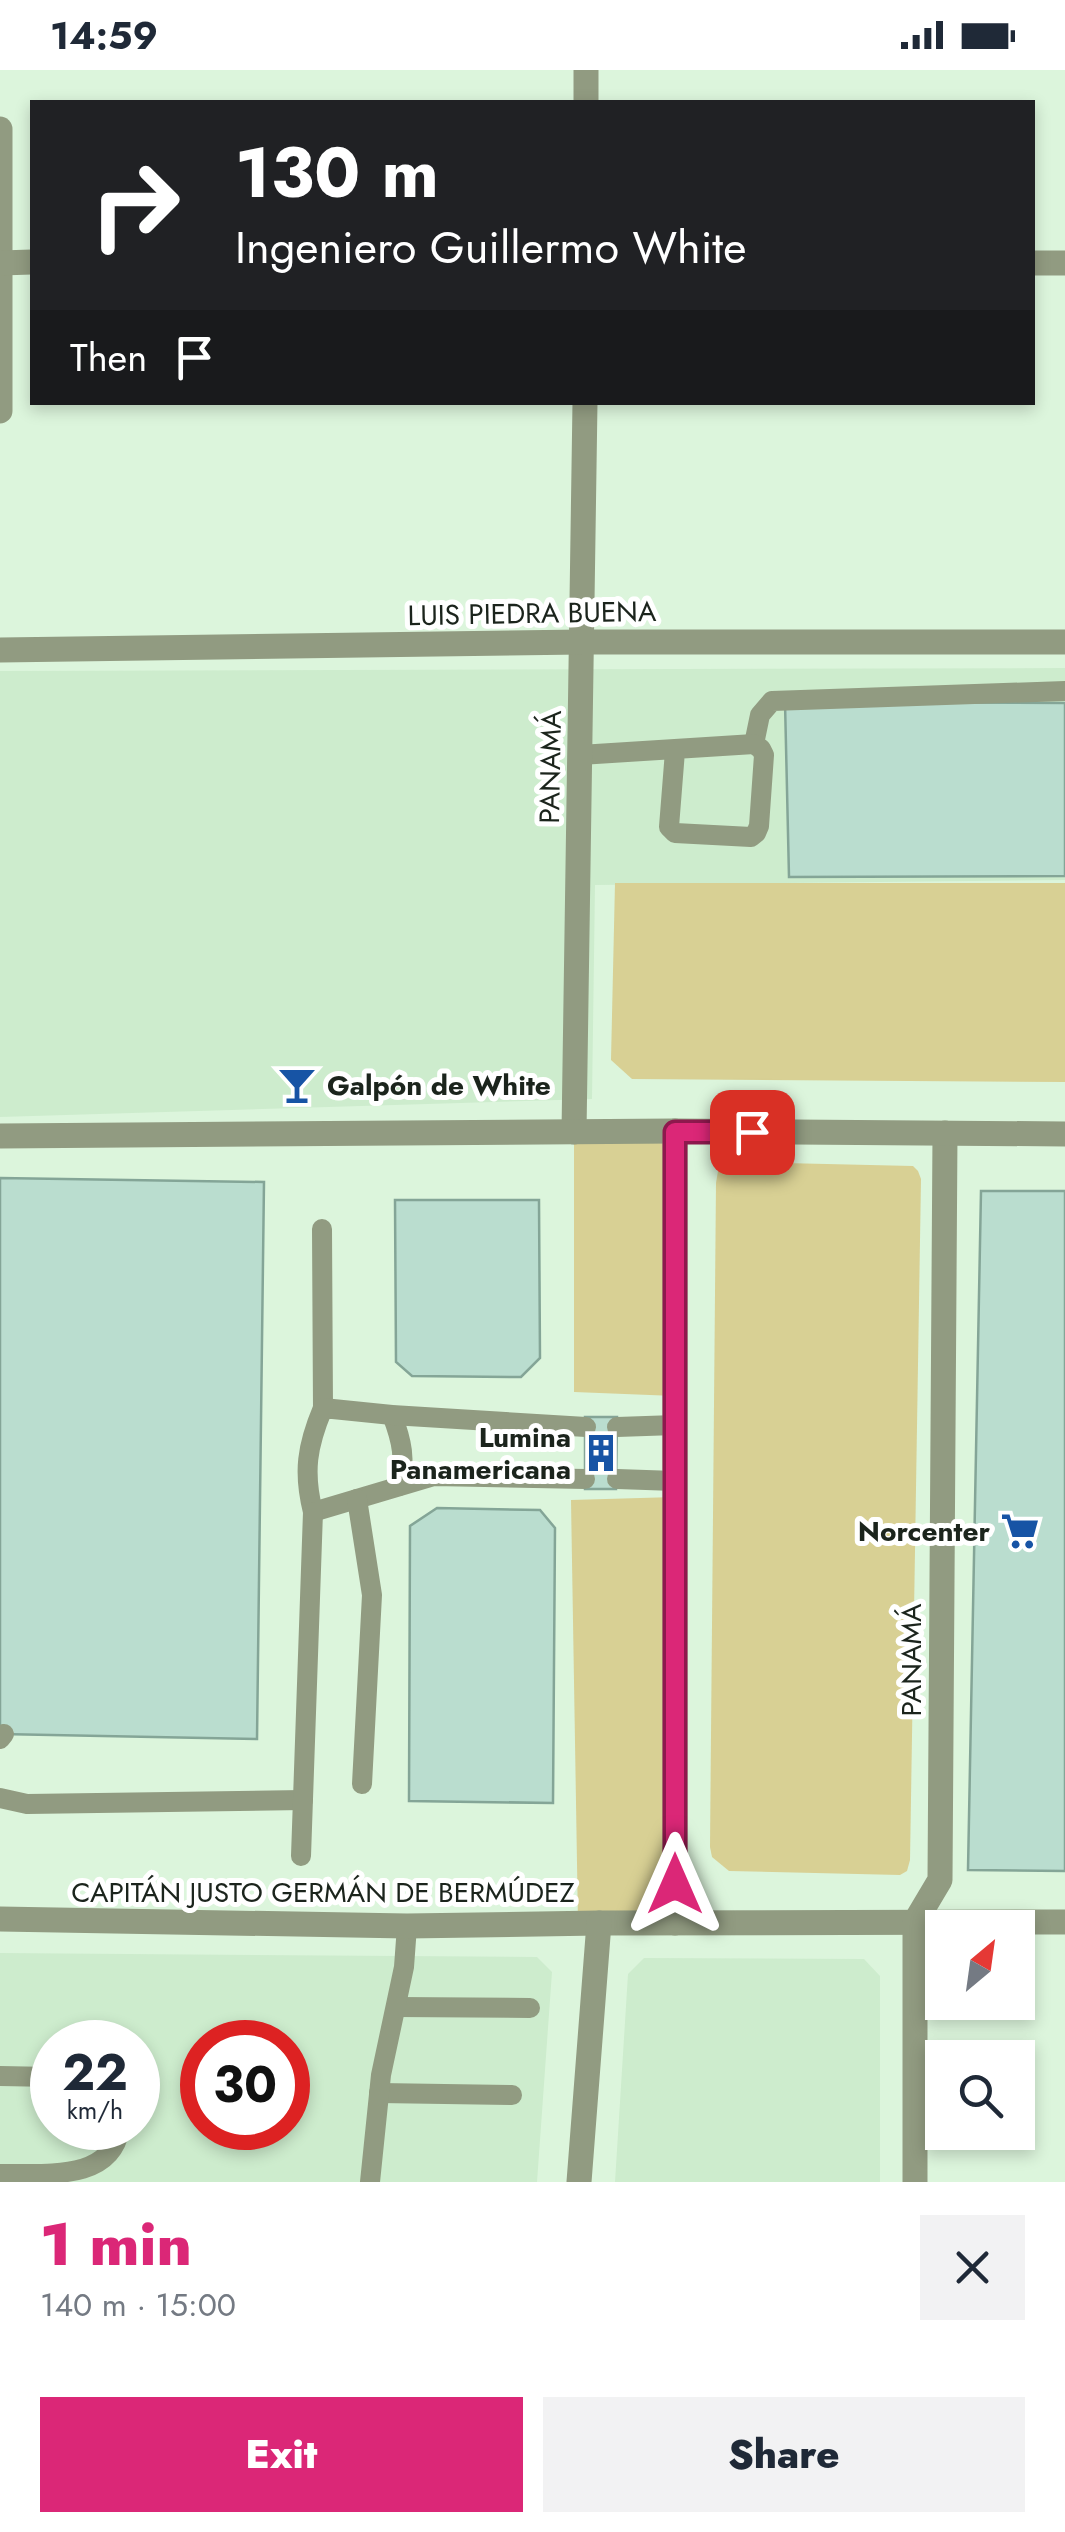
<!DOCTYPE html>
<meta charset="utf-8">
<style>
:root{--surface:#fff;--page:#f2f2f3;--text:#1f2937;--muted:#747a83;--accent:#db2777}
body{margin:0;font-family:Jost,sans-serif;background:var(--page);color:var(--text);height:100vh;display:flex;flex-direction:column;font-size:38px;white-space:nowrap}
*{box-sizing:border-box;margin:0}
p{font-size:32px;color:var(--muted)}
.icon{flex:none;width:55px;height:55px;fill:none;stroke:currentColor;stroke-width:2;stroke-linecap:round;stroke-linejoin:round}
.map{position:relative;height:2112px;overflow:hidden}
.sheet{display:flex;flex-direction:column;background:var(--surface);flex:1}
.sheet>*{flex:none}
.top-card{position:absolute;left:30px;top:30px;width:1005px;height:305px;border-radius:0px;box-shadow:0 5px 15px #0003;background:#202124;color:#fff;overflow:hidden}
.needle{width:65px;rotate:29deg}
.fabs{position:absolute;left:925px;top:1840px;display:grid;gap:20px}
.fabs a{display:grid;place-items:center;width:110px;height:110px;border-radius:0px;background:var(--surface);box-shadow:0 5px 15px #0003;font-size:50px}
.speed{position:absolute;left:30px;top:1950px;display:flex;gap:20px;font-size:50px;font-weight:700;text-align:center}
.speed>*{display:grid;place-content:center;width:130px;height:130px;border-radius:50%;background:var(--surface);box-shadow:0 5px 15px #0003;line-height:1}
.speed small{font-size:25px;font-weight:400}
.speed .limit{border:15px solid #d22;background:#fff;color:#111}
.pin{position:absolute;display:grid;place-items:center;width:85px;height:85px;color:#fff;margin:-42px;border-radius:20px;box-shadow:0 5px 15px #0006}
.me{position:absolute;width:110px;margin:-55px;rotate:0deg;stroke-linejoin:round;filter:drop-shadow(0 0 8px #0008)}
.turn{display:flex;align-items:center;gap:35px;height:210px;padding:0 40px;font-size:45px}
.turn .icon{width:130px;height:130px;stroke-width:2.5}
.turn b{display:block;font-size:70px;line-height:85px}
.then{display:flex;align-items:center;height:95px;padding:0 40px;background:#0003;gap:20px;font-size:38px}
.round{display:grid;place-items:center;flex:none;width:105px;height:105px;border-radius:0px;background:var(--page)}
.head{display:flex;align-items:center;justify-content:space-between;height:170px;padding:0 40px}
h1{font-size:60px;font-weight:800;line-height:75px;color:var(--accent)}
.primary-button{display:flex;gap:20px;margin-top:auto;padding:20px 40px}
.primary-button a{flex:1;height:115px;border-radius:0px;background:var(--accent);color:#fff;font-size:40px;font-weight:800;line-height:115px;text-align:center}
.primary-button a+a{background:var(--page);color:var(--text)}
.status{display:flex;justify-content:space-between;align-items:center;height:70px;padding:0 50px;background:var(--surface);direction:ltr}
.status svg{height:28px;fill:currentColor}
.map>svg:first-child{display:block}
.built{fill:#cdeccd;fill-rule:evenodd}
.green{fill:#d8d094}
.building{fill:#baddcf;stroke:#84a597;stroke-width:2.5}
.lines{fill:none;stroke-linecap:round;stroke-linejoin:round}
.service{stroke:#919b81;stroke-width:20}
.minor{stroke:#919b81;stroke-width:25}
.tertiary{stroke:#919b81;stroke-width:25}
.route-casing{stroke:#8e194d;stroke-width:25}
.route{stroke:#db2777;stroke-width:18}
.labels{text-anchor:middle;stroke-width:10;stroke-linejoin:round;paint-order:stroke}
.street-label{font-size:28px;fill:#1b241c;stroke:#fff}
.poi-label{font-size:28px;font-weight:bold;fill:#1b241c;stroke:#fff;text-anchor:end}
</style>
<div class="status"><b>14:59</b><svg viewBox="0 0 49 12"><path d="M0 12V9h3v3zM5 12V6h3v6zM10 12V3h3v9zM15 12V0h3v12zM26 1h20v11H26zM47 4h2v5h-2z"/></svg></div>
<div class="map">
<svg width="1065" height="2112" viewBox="0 0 1065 2112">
<rect width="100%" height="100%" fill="#dcf5dc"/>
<!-- built -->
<g class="built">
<path d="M 1065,598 L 1065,810 L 595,815 L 592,1029 L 0,1047 L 0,601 Z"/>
<path d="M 0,1883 L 537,1887 L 552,1902 L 537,2112 L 0,2112 ZM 52,1972 L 138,1972 L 138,2058 L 52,2058 ZM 202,1972 L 288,1972 L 288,2058 L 202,2058 Z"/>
<path d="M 644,1888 L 864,1889 L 880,1906 L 880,2112 L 615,2112 L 628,1904 Z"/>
</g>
<!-- green -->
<g class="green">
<path d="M 615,813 L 1065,813 L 1065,1012 L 632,1009 L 611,990 Z"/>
<path d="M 675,1061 L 675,1326 L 574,1322 L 574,1062 Z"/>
<path d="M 737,1092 L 913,1096 L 918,1101 L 921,1109 L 910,1790 L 907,1801 L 900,1805 L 729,1801 L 712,1787 L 710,1777 L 716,1113 L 718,1101 L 725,1094 Z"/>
<path d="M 675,1427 L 675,1853 L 578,1853 L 571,1430 Z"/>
</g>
<!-- building -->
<g class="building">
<path d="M 785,632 L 1065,633 L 1065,806 L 789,807 Z"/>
<path d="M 0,1108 L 264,1112 L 257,1669 L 0,1664 Z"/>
<path d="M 981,1121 L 1065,1121 L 1065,1801 L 968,1800 Z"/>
<path d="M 395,1130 L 539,1130 L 540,1288 L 521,1307 L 412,1306 L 396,1292 Z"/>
<path d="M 585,1347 L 617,1347 L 616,1419 L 585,1419 Z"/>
<path d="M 437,1438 L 540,1440 L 555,1458 L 553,1733 L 409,1731 L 410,1456 Z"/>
</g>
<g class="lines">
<!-- service -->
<g class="service">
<path d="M 754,674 L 760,645 L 772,631 L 1065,621"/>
<path d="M 580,685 L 754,674 L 761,679 L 764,685 L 759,756 L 756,763 L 751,767 L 675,763 L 669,757 L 675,681"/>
<path d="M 322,1159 L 323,1338"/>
<path d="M 392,1345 C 402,1371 406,1390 399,1416"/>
<path d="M 617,1357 L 675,1355"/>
<path d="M 585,1409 L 434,1406 L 313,1442 C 303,1402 307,1376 323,1338 L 392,1345 L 586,1357"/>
<path d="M 617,1409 L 675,1411"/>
<path d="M 357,1429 L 372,1525 L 362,1714"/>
<path d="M 0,1669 L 4,1664"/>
<path d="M 0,1728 L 27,1734 L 303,1730"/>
<path d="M 301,1786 L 313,1442"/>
<path d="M 397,1937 L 530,1938"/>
<path d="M 0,2006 L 52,2007"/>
<path d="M 379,2023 L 512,2025"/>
<path d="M 0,2104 C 46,2103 111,2112 120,2058"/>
<path d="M 370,2112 L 381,2005 L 404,1897 L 407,1856"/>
</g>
<!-- minor -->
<g class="minor">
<path d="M 586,0 L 586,32"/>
<path d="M 0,59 L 0,341"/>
<path d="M 0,193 L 32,192"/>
<path d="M 1032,193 L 1065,193"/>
<path d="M 574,1062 L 585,332"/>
<path d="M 0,1849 L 407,1856 L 599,1853 L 1065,1852"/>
<path d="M 675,1853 L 675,1061"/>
<path d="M 579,2112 L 599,1853"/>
<path d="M 915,2112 L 915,1852 L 940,1810 L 945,1063"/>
</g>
<!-- tertiary -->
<g class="tertiary">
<path d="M 0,580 L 582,572 L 1065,572"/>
<path d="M 0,1066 L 675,1061 L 1065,1064"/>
</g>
</g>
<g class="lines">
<!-- route casing -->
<g class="route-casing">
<path id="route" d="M 675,1814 L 675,1062 L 752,1062"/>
</g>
<!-- route -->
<use href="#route" class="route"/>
</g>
<!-- icons -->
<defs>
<g id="bar-bare" transform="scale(3)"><path d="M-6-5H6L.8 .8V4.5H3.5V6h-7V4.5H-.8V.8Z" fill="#1754a5" stroke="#fff" stroke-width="2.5" paint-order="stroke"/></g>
<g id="building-bare" transform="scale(3)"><path d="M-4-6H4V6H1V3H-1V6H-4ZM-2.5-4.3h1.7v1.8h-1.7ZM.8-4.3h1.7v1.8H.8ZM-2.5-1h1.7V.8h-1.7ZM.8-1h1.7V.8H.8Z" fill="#1754a5" stroke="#fff" stroke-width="2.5" paint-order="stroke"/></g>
<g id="supermarket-bare" transform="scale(3)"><path d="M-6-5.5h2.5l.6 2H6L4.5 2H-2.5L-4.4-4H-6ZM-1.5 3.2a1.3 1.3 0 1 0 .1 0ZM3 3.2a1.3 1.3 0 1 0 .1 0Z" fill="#1754a5" stroke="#fff" stroke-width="2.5" paint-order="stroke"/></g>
</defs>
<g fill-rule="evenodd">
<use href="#bar-bare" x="297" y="1015"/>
<use href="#building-bare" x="601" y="1383"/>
<use href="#supermarket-bare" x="1020" y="1461"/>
</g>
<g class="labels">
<!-- street labels -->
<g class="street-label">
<text transform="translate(532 543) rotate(-1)" y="10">LUIS PIEDRA BUENA</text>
<text transform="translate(550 697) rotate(-89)" y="10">PANAMÁ</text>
<text transform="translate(911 1590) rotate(-90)" y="10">PANAMÁ</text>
<text x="323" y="1832">CAPITÁN JUSTO GERMÁN DE BERMÚDEZ</text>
</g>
<!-- poi labels -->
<g class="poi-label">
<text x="327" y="1025" text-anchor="start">Galpón de White</text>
<text x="571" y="1377">Lumina<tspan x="571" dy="32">Panamericana</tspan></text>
<text x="990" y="1471">Norcenter</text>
</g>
</g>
</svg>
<div class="fabs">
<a><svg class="needle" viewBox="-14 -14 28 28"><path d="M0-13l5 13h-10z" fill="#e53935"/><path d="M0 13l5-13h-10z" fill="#747a83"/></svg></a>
<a><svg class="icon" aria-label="search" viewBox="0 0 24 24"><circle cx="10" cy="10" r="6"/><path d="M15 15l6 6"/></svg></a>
</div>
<div class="speed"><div>22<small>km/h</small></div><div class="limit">30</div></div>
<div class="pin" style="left:752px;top:1062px;background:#d93025"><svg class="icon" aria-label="arrive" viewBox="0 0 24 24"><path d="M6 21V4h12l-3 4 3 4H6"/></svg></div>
<svg class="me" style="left:675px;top:1814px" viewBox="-20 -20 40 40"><path d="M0-17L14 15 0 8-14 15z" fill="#db2777" stroke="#fff" stroke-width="4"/></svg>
<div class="top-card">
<div class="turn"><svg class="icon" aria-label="right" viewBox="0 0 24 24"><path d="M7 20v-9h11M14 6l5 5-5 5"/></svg><div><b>130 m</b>Ingeniero Guillermo White</div></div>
<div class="then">Then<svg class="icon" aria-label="arrive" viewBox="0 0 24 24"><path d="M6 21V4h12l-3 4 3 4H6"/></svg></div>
</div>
</div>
<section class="sheet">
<div class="head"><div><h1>1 min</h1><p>140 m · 15:00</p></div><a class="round"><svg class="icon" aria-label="close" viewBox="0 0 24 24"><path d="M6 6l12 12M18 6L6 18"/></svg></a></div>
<div class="primary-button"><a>Exit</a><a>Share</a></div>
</section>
